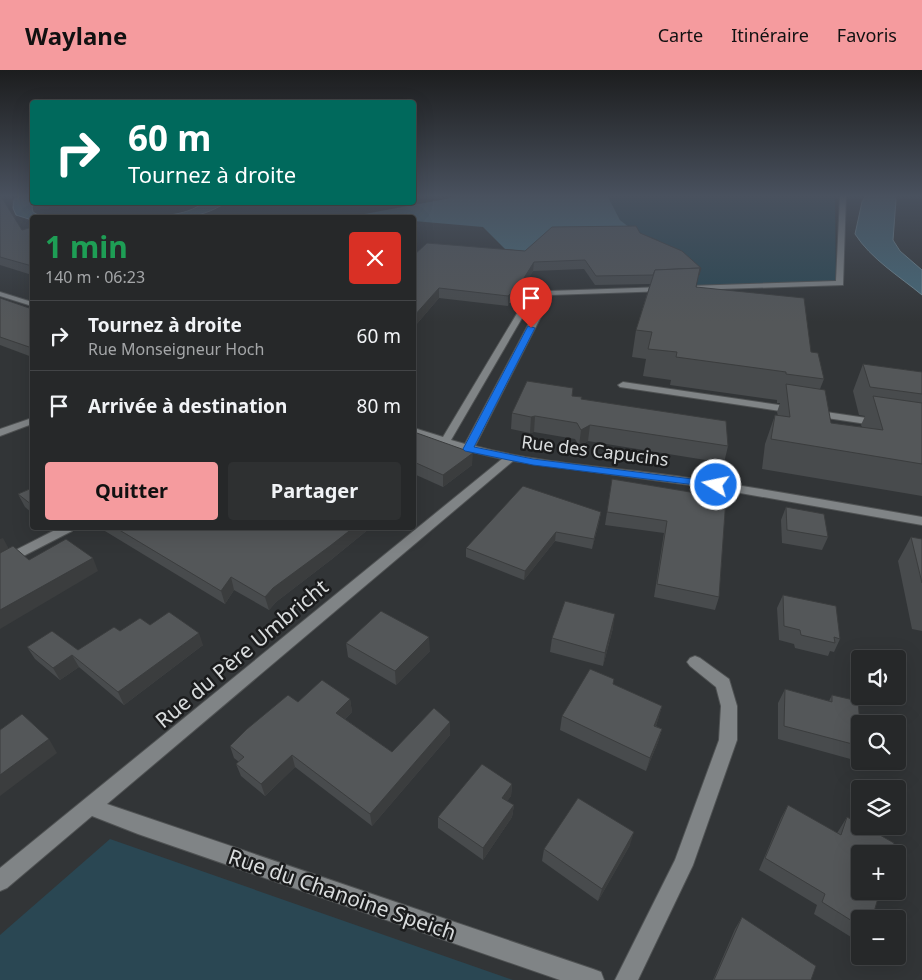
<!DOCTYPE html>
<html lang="fr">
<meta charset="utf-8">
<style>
:root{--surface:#262829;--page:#2e3031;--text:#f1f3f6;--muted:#a4a6a8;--line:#424446;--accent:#f59b9e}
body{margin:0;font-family:"Noto Sans",sans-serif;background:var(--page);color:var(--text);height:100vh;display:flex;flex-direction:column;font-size:19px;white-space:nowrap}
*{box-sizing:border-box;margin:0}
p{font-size:16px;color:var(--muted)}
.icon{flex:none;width:28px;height:28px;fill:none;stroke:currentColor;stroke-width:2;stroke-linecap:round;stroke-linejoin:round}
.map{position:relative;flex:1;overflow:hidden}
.details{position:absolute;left:30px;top:145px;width:386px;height:315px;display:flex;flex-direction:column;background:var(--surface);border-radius:5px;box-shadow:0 5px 20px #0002,0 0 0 1px var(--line)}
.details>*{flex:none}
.hud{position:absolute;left:30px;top:30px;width:386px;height:105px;border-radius:5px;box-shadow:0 5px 20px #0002,0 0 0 1px var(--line);background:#00695c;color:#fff;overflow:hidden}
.tools{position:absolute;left:851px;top:580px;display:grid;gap:10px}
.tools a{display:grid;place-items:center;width:55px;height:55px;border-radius:5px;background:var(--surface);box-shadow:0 5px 20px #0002,0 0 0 1px var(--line);font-size:25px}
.pin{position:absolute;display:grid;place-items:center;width:42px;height:42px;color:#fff;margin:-51px -21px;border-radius:50% 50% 50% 0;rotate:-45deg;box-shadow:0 0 5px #0007}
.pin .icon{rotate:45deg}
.me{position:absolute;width:55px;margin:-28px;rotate:280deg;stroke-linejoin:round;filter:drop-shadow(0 0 4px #0008)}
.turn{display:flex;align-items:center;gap:18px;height:105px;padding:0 15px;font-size:22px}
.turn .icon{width:65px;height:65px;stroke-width:2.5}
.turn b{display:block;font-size:35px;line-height:42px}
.round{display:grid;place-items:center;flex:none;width:52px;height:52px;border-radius:5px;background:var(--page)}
.head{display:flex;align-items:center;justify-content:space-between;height:85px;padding:0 15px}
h1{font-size:30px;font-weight:700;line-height:38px;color:#1e9e55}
.button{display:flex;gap:10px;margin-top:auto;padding:10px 15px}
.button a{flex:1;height:58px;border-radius:5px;background:var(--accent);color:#111;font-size:20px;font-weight:700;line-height:58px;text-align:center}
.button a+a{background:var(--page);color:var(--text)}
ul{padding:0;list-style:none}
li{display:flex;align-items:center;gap:15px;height:70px;padding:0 15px;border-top:1px solid var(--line)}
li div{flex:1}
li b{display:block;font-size:19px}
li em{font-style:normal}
header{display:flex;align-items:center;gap:30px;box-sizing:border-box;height:70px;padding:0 25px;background:var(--accent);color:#111}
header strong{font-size:24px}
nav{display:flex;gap:28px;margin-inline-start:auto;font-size:18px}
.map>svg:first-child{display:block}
.green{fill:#2a4753}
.forest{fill:#4a6e7d}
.water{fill:#466979;stroke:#728c97}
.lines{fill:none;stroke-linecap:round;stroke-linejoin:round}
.lane-casing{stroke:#4f5253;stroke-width:2}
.street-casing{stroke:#4f5253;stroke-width:2}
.lane{fill:#808486;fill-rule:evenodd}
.street{fill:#808486;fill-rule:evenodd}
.wall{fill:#484b4d}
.shaded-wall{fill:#3b3d3e}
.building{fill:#545759;stroke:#3b3d3e}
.route{fill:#1a73e8;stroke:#114b97}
.labels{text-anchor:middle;stroke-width:5;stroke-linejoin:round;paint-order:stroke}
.street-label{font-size:18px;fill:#d9dcdd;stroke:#1b1c1d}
.near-street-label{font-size:21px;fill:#d9dcdd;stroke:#1b1c1d}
</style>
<header>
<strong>Waylane</strong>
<nav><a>Carte</a><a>Itinéraire</a><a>Favoris</a></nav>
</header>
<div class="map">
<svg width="922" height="910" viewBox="0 0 922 910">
<rect width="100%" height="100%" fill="#323537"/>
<!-- green -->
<g class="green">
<path d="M 607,125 L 835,125 L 836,214 L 682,221 L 687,193 L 658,170 L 634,161 L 620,150 Z"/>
<path d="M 110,769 L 513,910 L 0,910 L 0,865 Z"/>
</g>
<!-- forest -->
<path class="forest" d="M 456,125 L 607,125 L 620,150 L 634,161 L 534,182 L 505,179 L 483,157 L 414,151 L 414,148 L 361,148 L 359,145 L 451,128 Z"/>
<!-- water -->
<g class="water">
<path d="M 25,125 L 32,125 L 32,132 L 35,133 L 32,137 L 33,142 L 38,145 L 58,147 L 32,148 L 32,150 L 16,145 L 13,138 L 14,129 Z"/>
<path d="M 866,125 L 894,125 L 896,130 L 893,170 L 900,181 L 922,200 L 922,225 C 899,206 871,189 855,164 L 862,132 Z"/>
<path d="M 200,133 L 221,133 L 222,135 C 192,153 160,148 127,147 C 151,146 180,148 200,135 Z"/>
</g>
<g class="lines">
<!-- lane casing -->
<g class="lane-casing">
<g id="lane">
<path d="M 840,125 L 846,125 L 843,215 L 689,220 L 685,218 L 689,216 L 836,211 Z"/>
<path d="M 664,217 L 668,219 L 667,221 L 549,225 L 545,223 L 549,221 Z"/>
<path d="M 623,312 L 880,350 L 885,353 L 880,356 L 620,317 L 618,315 Z"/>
<path d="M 32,348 L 32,354 L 0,366 L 0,359 Z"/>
</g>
</g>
<!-- street casing -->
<g class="street-casing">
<g id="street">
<path d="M 531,220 L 549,221 L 553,223 L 475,376 C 542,394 613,397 682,407 C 762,418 842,433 922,447 L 922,455 L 712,418 L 513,391 L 107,734 L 593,899 L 601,902 L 604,910 L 560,910 L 138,764 L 92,746 L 7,818 L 0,821 L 0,798 L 502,389 C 471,382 444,375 414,364 L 414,358 L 443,367 ZM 536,224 L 544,225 L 465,374 L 451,370 Z"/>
<path d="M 0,222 L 32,232 L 32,236 L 0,226 Z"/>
<path d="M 59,458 L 74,458 L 72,461 L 0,498 L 0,488 Z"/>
<path d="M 695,586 L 700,588 L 729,609 L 737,636 L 737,670 L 693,795 L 638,910 L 615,910 L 675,790 L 719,670 L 721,636 L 716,617 L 690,596 L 687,592 L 690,588 Z"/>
</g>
</g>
<!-- lane -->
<use href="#lane" class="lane"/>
<!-- street -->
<use href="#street" class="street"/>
</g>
<!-- wall -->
<g class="wall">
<path d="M 0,125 L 22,160 L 32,157 L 32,205 L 0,195 Z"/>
<path d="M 640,163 L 697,217 L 811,282 L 824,309 L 820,319 L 831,353 L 862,357 L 861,355 L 865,346 L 859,345 L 853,321 L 863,294 L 922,302 L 922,426 L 762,399 L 765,374 L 775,345 L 778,346 L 777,342 L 780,333 L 777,333 L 777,330 L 670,315 L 671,310 L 643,306 L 646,289 L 632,287 L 636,260 L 650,214 L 595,215 L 584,199 L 533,201 L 513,233 L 509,233 L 508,236 L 439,228 L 415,256 L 414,256 L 414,185 L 525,181 Z"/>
<path d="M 0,228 L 32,239 L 32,287 L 0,275 Z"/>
<path d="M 572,326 L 728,376 L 724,393 L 588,371 L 579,376 L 575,369 L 534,362 L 530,363 L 511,359 L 512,343 Z"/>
<path d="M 414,362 L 472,395 L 443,417 L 414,404 Z"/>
<path d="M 612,409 L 726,428 L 719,527 L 715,540 L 654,527 L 664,463 L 605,455 Z"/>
<path d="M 32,418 L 32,443 L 25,437 L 18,424 Z"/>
<path d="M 786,437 L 828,467 L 822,480 L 782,473 L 781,450 Z"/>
<path d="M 601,442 L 599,452 L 592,479 L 555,471 L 524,510 L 466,487 L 466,478 Z"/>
<path d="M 100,458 L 370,458 L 332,489 L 276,532 L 269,540 L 234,520 L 225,534 Z"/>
<path d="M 911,467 L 922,469 L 922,561 L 912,559 L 898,491 Z"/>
<path d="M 783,525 L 840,569 L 834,582 L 830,581 L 828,586 L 795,578 L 794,574 L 779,570 L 777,538 Z"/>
<path d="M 150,555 L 203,575 L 124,635 L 79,597 L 60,610 L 35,589 L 27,577 L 78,580 L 120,561 Z"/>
<path d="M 613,558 L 603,596 L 550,582 L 552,568 Z"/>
<path d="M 346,573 L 430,581 L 396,615 L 348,587 Z"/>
<path d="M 613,614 L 662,636 L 656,656 L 662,659 L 658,672 L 646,701 L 560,660 L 562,646 Z"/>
<path d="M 785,619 L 829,631 L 832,625 L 860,654 L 860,680 L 854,690 L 778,669 L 778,633 Z"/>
<path d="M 350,629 L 352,642 L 345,649 L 392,682 L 450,652 L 450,665 L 372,756 L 295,697 L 265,726 L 241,706 L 236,694 L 239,692 L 234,688 L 230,676 L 298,632 Z"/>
<path d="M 512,714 L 511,726 L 507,731 L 514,735 L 512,747 L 483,790 L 438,758 L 438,747 Z"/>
<path d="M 788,735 L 837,763 L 839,760 L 847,747 L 860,849 L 860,871 L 859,872 L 814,844 L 817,835 L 759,800 L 781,748 Z"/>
<path d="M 630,775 L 598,831 L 542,791 L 544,779 Z"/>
<path d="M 742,847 L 811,910 L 713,910 L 735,859 Z"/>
</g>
<!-- shaded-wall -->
<g class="shaded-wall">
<path d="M 534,192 L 533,201 L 513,233 L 514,224 Z"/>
<path d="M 439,218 L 439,228 L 415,256 L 414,246 Z"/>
<path d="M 510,224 L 509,233 L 508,236 L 508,226 Z"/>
<path d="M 535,346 L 534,362 L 530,363 L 531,347 Z"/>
<path d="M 590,355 L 588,371 L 579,376 L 581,360 Z"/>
<path d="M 473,383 L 472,395 L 443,417 L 443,405 Z"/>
<path d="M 601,442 L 599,452 L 592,479 L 594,469 Z"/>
<path d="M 353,458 L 370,458 L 332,489 L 276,532 L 269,540 L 265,527 L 273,518 Z"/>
<path d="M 556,462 L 555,471 L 524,510 L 525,501 Z"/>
<path d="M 3,468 L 10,481 L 0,487 L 0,469 Z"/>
<path d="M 93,488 L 98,501 L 0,559 L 0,540 Z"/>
<path d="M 231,507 L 234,520 L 225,534 L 221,521 Z"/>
<path d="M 615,544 L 613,558 L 603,596 L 605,583 Z"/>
<path d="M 199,563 L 203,575 L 124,635 L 118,622 Z"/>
<path d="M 429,567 L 430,581 L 396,615 L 395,601 Z"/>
<path d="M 72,585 L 79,597 L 60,610 L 53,598 Z"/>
<path d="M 350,629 L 352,642 L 338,655 L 336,643 Z"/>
<path d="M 662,636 L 658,650 L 650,669 L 654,656 Z"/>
<path d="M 450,652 L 450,665 L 372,756 L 370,744 Z"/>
<path d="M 662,659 L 658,672 L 646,701 L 650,688 Z"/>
<path d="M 49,669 L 57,683 L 0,726 L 0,705 Z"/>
<path d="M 292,685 L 295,697 L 265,726 L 261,714 Z"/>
<path d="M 512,714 L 511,726 L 501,740 L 502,728 Z"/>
<path d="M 514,735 L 512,747 L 483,790 L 483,778 Z"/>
<path d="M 634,762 L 630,775 L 598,831 L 602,819 Z"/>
</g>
<!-- building -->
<g class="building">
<path d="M 0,125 L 22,160 L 32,157 L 32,196 L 0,187 Z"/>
<path d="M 636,156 L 640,163 L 682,181 L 701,198 L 699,205 L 700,198 L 655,200 L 653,205 L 596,206 L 585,190 L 534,192 L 514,224 L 510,224 L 508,226 L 439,218 L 414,246 L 414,185 L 427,173 L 525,181 L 552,157 Z"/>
<path d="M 700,198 L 696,217 L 804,228 L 811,282 L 818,283 L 824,309 L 786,304 L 786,302 L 676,287 L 677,282 L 648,279 L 652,262 L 636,260 L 655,200 Z"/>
<path d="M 0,228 L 32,239 L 32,278 L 0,267 Z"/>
<path d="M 863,294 L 922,302 L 922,324 L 870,317 Z"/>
<path d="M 527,311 L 573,318 L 572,326 L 582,327 L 581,329 L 726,351 L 728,376 L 590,355 L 581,360 L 577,353 L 535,346 L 531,347 L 512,343 Z"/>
<path d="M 786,314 L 825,320 L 831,353 L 883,360 L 873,326 L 922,333 L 922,394 L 771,369 L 775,345 L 790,347 Z"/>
<path d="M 414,362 L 473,383 L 443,405 L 414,392 L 414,390 L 415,389 L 414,388 Z"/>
<path d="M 612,409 L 726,428 L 719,527 L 657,514 L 667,451 L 607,442 Z"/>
<path d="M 523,416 L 601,442 L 594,469 L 556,462 L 525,501 L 466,478 Z"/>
<path d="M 32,418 L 32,435 L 18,424 Z"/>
<path d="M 786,437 L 824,444 L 828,467 L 787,460 Z"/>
<path d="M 116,458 L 353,458 L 330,476 L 273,518 L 265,527 L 231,507 L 221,521 Z"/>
<path d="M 911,467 L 922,469 L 922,513 Z"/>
<path d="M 66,469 L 93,488 L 0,540 L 0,483 L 13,476 L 29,490 Z"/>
<path d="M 783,525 L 836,536 L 840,569 L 834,567 L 835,573 L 801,565 L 800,560 L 784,556 Z"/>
<path d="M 565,531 L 615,544 L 605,583 L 552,568 Z"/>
<path d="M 381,541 L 429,567 L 395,601 L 346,573 Z"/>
<path d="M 169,542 L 199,563 L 118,622 L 72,585 L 53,598 L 27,577 L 52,561 L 78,580 L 114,557 L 120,561 L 140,548 L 150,555 Z"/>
<path d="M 590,599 L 614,609 L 613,614 L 662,636 L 654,656 L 662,659 L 650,688 L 562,646 Z"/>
<path d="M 322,610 L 350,629 L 336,643 L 392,682 L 434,638 L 450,652 L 370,744 L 292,685 L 261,714 L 236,694 L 244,687 L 230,676 L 247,659 L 288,625 L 298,632 Z"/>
<path d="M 785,619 L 832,632 L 832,625 L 858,631 L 860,654 L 860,676 L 784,656 Z"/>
<path d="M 22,644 L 49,669 L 0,705 L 0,660 Z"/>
<path d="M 482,694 L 512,714 L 502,728 L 514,735 L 483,778 L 438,747 Z"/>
<path d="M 578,728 L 634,762 L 602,819 L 544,779 Z"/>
<path d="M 788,735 L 841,765 L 847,747 L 860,754 L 860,756 L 864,756 L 894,773 L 891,784 L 860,784 L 860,821 L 880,821 L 872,849 L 860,849 L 860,856 L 822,832 L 825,824 L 765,788 Z"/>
<path d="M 742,847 L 816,896 L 811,910 L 714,910 Z"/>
</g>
<!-- sky -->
<linearGradient id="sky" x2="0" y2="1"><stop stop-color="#1c1d1e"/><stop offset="0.5" stop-color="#49515e"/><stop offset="1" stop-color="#49515e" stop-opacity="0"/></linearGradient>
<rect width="922" height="252" fill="url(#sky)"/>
<!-- route -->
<path class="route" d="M 528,256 L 535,258 L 474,377 L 533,389 L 716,412 L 721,415 L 720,418 L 533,395 L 465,381 L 463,379 Z"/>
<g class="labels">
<!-- street labels -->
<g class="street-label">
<text transform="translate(595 381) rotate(7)" y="6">Rue des Capucins</text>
</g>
<!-- near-street labels -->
<g class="near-street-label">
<text transform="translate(242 584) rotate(-40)" y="7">Rue du Père Umbricht</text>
<text transform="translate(342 825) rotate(19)" y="7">Rue du Chanoine Speich</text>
</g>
</g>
</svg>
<div class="tools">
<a><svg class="icon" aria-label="sound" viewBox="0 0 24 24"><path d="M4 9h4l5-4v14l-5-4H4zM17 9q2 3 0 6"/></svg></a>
<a><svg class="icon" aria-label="search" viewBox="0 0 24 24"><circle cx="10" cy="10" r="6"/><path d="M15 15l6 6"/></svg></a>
<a><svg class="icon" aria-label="layers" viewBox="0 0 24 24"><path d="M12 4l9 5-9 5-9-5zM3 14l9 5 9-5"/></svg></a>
<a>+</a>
<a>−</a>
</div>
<div class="pin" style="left:531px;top:258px;background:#d93025"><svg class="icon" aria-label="arrive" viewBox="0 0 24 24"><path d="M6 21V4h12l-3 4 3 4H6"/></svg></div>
<svg class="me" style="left:716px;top:415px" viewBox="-20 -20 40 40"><circle r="17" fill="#1a73e8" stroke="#fff" stroke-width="3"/><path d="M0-11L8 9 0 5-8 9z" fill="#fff"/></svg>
<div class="hud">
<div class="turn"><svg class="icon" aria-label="right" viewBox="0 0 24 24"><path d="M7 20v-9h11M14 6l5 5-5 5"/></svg><div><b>60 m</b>Tournez à droite</div></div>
</div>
<section class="details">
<div class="head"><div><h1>1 min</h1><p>140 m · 06:23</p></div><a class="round" style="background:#d93025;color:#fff"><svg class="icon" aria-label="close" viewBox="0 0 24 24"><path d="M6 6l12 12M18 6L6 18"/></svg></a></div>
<ul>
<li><svg class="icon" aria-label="right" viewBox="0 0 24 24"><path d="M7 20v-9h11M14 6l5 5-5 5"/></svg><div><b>Tournez à droite</b><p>Rue Monseigneur Hoch</p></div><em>60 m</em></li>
<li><svg class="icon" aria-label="arrive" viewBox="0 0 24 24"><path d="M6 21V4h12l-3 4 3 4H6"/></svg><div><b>Arrivée à destination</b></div><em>80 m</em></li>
</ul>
<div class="button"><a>Quitter</a><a>Partager</a></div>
</section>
</div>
